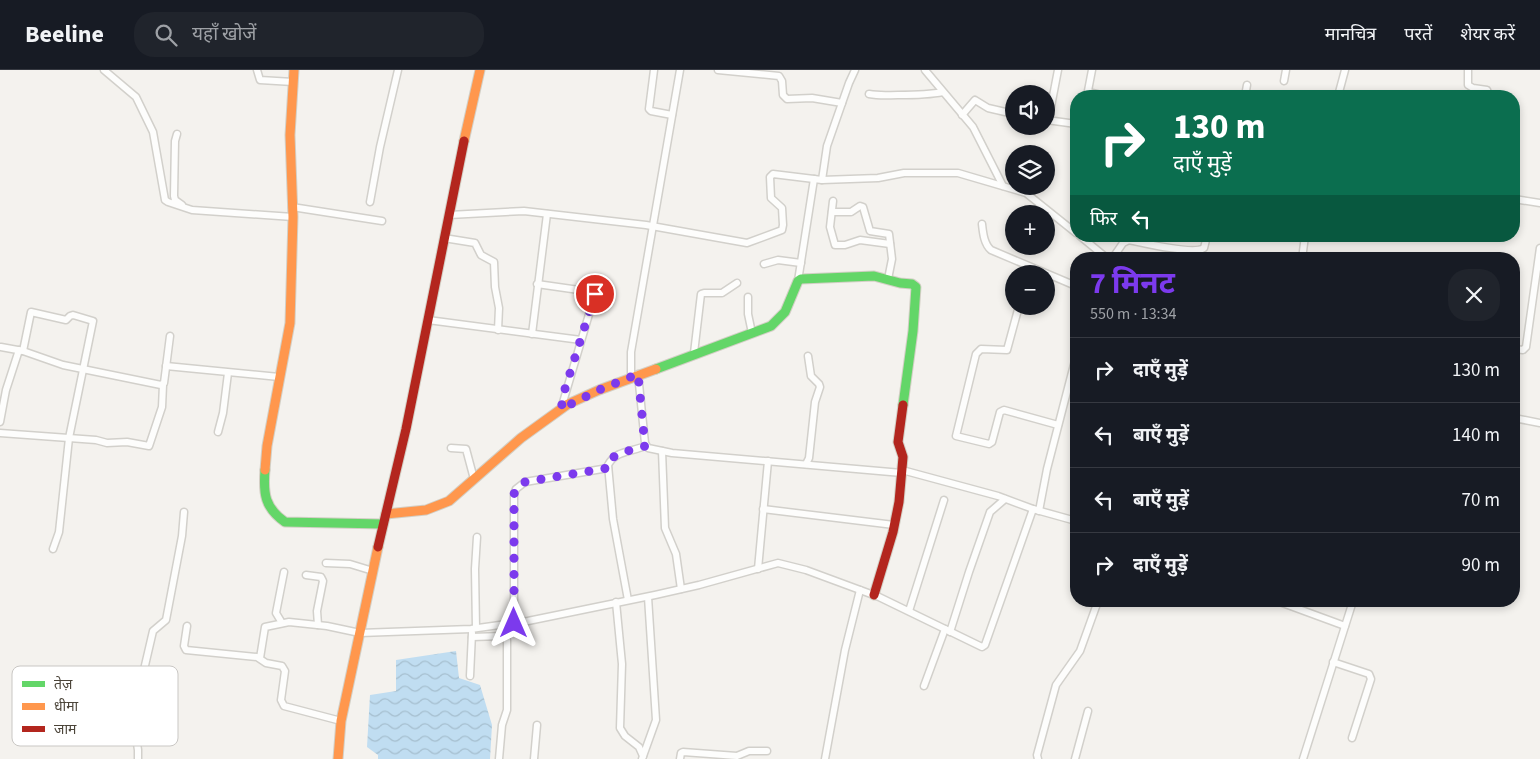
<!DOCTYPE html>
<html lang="hi">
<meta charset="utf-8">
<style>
:root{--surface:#171b24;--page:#20242c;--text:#f1f3f6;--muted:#9ea1a6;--line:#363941;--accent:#7c3aed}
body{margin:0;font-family:"Source Sans 3","Noto Sans Devanagari",sans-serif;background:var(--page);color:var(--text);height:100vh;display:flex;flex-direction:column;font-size:19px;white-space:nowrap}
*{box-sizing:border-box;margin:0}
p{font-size:16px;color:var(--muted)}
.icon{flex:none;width:28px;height:28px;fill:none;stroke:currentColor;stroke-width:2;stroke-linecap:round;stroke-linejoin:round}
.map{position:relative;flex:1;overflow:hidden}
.side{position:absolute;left:1070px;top:182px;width:450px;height:355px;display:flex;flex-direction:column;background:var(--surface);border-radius:20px;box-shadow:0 2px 8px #0003}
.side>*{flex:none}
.top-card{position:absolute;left:1070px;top:20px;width:450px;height:152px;border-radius:20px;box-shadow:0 2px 8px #0003;background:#0b6e4f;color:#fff;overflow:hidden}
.buttons{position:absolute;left:1005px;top:15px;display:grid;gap:10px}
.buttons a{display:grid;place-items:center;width:50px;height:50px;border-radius:50%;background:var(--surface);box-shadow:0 2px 8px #0003;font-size:25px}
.pin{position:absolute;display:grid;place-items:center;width:42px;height:42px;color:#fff;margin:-21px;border:2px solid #fff;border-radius:50%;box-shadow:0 1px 5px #0007}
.me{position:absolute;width:55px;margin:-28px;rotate:0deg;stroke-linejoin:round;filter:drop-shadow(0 0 4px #0008)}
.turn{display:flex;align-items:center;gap:18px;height:105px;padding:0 20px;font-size:22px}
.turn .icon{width:65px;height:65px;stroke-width:2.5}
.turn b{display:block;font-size:35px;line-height:42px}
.then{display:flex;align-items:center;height:48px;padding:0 20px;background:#0003;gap:10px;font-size:19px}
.round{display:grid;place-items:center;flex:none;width:52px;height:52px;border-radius:20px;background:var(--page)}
.head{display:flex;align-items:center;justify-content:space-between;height:85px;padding:0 20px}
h1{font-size:30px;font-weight:700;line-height:38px;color:var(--accent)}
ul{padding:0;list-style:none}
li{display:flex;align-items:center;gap:15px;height:65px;padding:0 20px;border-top:1px solid var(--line)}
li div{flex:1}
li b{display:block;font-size:19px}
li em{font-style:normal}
header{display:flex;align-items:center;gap:30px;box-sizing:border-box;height:70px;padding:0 25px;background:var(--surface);border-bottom:1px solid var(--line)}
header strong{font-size:24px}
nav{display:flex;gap:28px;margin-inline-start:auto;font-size:18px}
.search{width:350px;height:45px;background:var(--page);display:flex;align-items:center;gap:12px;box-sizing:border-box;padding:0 18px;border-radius:20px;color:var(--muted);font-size:19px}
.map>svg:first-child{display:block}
.water{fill:url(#water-waves)}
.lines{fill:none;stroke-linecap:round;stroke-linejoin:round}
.street-casing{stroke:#d2d0cb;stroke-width:9}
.fast-casing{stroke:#d3cfc5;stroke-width:11}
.slow-casing{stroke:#d3cfc5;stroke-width:11}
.jam-casing{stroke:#d3cfc5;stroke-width:11}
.street{stroke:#fdfdfc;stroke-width:6}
.fast{stroke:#63d668;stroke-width:9}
.slow{stroke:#ff974d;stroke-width:9}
.jam{stroke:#b3261e;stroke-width:9}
.route{stroke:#7c3aed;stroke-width:9;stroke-dasharray:0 16.2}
.key{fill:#fff;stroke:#c9c7c4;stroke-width:1}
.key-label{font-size:14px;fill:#4b4439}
</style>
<header>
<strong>Beeline</strong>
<div class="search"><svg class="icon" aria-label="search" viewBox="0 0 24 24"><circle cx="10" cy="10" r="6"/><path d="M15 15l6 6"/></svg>यहाँ खोजें</div>
<nav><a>मानचित्र</a><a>परतें</a><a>शेयर करें</a></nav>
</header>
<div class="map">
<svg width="1540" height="689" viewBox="0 0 1540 689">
<defs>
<pattern id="water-waves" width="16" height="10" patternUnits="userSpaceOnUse" patternTransform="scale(1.25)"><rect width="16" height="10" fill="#c0ddf1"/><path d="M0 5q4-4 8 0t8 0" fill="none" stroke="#a6bfcf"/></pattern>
</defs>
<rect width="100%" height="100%" fill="#f4f2ee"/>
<!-- water -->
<path class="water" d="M 456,581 L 459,608 L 480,615 L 492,655 L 490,689 L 378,689 L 378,685 L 367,677 L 370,625 L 396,621 L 396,590 Z"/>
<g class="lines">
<!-- street casing -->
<g class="street-casing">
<g id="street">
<path d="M 104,0 L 136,27 L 153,62 L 165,130 L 168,132 L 192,140 L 293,147"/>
<path d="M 257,0 L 260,10 L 293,12"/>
<path d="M 654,0 L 649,39 L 651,41 L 672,45"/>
<path d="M 718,0 L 779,6 L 782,11 L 783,25 L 787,29 L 812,28 L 842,33"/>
<path d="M 925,0 L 973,57 L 1003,116"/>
<path d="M 1468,0 L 1468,15 L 1473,18 L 1487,20 L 1489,26"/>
<path d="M 1284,11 L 1286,0"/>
<path d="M 1088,22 L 1105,26"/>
<path d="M 869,24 C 880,26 888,25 898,25 C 914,25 928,25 943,22"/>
<path d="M 1087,26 L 1092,0"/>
<path d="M 1245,26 L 1247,15"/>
<path d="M 1338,26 L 1345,0"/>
<path d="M 962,45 L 975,30 L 988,38 L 1014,44"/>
<path d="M 1046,50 L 1049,47 L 1058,0"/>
<path d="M 1047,50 L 1076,54"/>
<path d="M 177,64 L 175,71 L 174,126 L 175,130 L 182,135"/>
<path d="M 822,110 L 827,76 L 849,13 L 855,0"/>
<path d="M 1514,129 L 1540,133"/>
<path d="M 833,131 L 830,157 L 835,175 L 845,175 L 860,170 L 890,174"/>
<path d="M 370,132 L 380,77 L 398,0"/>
<path d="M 292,137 L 382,151"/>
<path d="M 832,142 L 851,142 L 860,136 L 863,137 L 870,161 L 889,164 L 892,189 L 888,209"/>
<path d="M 449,145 L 524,141 L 646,155 L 747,173 L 782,160 L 783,155 L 782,138 L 771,128 L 770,107 L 773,104 L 822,110 L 878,108 L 904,103 L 958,103 L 1026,123 L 1076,163"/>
<path d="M 982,154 C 983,163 984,174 991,180 L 1076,216"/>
<path d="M 1080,166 L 1108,189"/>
<path d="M 444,168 L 475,173 L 481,185 L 494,192 L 495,217 L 499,238 L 498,260"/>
<path d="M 1112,189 L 1123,173 L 1129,170 C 1143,173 1193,185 1204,178 L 1207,166"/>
<path d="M 1199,189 L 1200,180"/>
<path d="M 1302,189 L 1305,166"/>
<path d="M 764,194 L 778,190 L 801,193"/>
<path d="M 798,211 L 814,109"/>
<path d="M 537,214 L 593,222 L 595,224 L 561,339"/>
<path d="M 748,227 L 748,244 L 752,263"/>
<path d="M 1019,236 L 1007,280 L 981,279 L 976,284 L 956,366 L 989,374 L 992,372 L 1000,342 L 1004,340 L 1058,355"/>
<path d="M 428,250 L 581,270"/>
<path d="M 532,264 L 547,144"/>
<path d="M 1,277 L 23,281 L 63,295 L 161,315 L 164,313 L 170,266"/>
<path d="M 1514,279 L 1523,280 L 1526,277 L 1540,178"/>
<path d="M 23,281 L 31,242 L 66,250 L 70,246 L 73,245 L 93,251 L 69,368 L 59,462 L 53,479"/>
<path d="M 694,283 L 701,224 L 704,223 L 722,223 L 737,213"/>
<path d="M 166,296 L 279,307"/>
<path d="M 638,304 L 645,373 L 648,378 L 672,383 L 902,403"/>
<path d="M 631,307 L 631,282 L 680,0"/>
<path d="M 1514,348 L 1540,353"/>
<path d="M 0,352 L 6,320 L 19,280"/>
<path d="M 218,362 L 223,343 L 228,303"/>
<path d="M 0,363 L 96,370 L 107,373 L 127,372 L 149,376 L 162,337 L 163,315"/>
<path d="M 451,378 L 466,379 L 474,409"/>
<path d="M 662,381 L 665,458 L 676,484 L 681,519"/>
<path d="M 806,394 L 809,388 L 815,332 L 820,317 L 819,314 L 811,306 L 808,286"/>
<path d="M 902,400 L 998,426 L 1033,439 L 1076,451"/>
<path d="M 763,439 L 894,455"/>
<path d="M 1039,441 L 1047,399 L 1076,287"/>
<path d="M 326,493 L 350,494 L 373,501"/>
<path d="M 758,499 L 768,391"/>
<path d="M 306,505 L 321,507 L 323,511 L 317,541 L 318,555"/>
<path d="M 628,530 L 613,449 L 608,395 C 616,380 632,382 645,376"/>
<path d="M 1277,531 L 1345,556"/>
<path d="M 616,532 L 622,594 L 620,658 L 625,666 L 639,677 L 643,686"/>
<path d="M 909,541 L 944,430"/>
<path d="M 282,553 L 276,543 L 284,502"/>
<path d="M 514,553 L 514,424 L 516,419 L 525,412 L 608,398"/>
<path d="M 187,556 L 184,576 L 186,580 L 257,587 L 266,593 L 282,596 L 285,601 L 281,630 L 284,636 L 341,651"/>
<path d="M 476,558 L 475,499 L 477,467"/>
<path d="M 950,562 L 969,502 L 990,442 L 1005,429"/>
<path d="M 472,567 L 502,566 L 507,570 L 507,640 L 502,655 L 499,689"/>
<path d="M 260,588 L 265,557 L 289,552 L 327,556 L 360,563 L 471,559 L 528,551 L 655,525 L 699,515 L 778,493 L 806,500 L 879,527 L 982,577 L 985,575 L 1033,439"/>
<path d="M 1333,592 L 1369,604 L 1371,609 L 1352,668"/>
<path d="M 470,606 L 472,563"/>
<path d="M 924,616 L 945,559"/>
<path d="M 138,689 L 138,680 L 133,647 L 153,561 L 166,550 L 182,466 L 184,442"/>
<path d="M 534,689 L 537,655"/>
<path d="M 642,689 L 656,650 L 648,527"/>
<path d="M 680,689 L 681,683 L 683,682 L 737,686 L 749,681 L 767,681"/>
<path d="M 825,689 L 845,580 L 860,520"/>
<path d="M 1038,689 L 1037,685 L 1056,615 L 1080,581 L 1098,531"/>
<path d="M 1075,689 L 1088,641"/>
<path d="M 1303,689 L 1353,531"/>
</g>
</g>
<!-- fast casing -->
<g class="fast-casing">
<g id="fast">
<path d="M 656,299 L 771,256 L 785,242 L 798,211 L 801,209 L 874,206 L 900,213 L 912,214 L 916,217 L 913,261 L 903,335"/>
<path d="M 265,400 C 263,424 265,438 285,452 L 383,454"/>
</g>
</g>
<!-- slow casing -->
<g class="slow-casing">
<g id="slow">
<path d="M 464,71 L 480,0"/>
<path d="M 265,400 L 267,376 L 290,253 L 293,147 L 290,65 L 294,0"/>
<path d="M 386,444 L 426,440 L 449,431 L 521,368 L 568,334 L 599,320 L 656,299"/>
<path d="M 338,689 L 341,651 L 378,477"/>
</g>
</g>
<!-- jam casing -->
<g class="jam-casing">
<g id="jam">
<path d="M 378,477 L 406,359 L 464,71"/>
<path d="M 874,525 L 893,462 L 899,432 L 903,387 L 898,372 L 903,335"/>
</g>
</g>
<!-- street -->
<use href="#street" class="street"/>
<!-- fast -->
<use href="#fast" class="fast"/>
<!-- slow -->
<use href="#slow" class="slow"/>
<!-- jam -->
<use href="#jam" class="jam"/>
</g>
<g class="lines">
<!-- route -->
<path class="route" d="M 514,553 L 514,424 L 516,419 L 525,412 L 608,398 C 610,380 632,382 645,376 L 638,304 L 599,320 L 561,339 L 565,319 L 595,224"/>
</g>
<!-- legend -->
<rect x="12" y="596" width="166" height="80" rx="8" class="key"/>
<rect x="22" y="611" width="23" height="6" fill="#63d668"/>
<rect x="22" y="633" width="23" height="7" fill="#ff974d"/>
<rect x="22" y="656" width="23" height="6" fill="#b3261e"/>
<g class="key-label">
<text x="54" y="619">तेज़</text>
<text x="54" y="641">धीमा</text>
<text x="54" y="664">जाम</text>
</g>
</svg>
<div class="buttons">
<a><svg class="icon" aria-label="sound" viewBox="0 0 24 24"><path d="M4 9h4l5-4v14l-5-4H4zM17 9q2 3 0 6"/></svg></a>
<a><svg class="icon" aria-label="layers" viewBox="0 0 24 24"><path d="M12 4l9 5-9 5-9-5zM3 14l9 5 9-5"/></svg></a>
<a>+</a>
<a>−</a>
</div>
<div class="pin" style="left:595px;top:224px;background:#d93025"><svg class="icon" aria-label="arrive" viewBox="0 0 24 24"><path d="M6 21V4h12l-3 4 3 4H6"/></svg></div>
<svg class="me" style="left:514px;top:553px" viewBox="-20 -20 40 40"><path d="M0-17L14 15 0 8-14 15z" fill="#7c3aed" stroke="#fff" stroke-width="4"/></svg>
<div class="top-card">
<div class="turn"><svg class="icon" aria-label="right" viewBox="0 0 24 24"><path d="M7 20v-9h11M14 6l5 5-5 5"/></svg><div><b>130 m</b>दाएँ मुड़ें</div></div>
<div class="then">फिर<svg class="icon" aria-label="left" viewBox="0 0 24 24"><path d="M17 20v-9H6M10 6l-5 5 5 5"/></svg></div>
</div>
<section class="side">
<div class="head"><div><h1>7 मिनट</h1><p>550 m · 13:34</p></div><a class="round"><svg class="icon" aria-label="close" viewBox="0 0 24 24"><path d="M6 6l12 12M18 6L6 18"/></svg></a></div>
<ul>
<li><svg class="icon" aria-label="right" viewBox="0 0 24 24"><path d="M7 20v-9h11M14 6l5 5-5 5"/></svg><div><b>दाएँ मुड़ें</b></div><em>130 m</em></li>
<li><svg class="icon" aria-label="left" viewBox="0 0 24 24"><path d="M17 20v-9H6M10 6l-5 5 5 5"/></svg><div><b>बाएँ मुड़ें</b></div><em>140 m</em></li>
<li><svg class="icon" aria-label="left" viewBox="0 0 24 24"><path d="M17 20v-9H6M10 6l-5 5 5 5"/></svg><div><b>बाएँ मुड़ें</b></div><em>70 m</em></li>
<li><svg class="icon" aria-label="right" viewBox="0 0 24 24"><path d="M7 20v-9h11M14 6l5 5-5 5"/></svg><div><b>दाएँ मुड़ें</b></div><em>90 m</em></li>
</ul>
</section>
</div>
